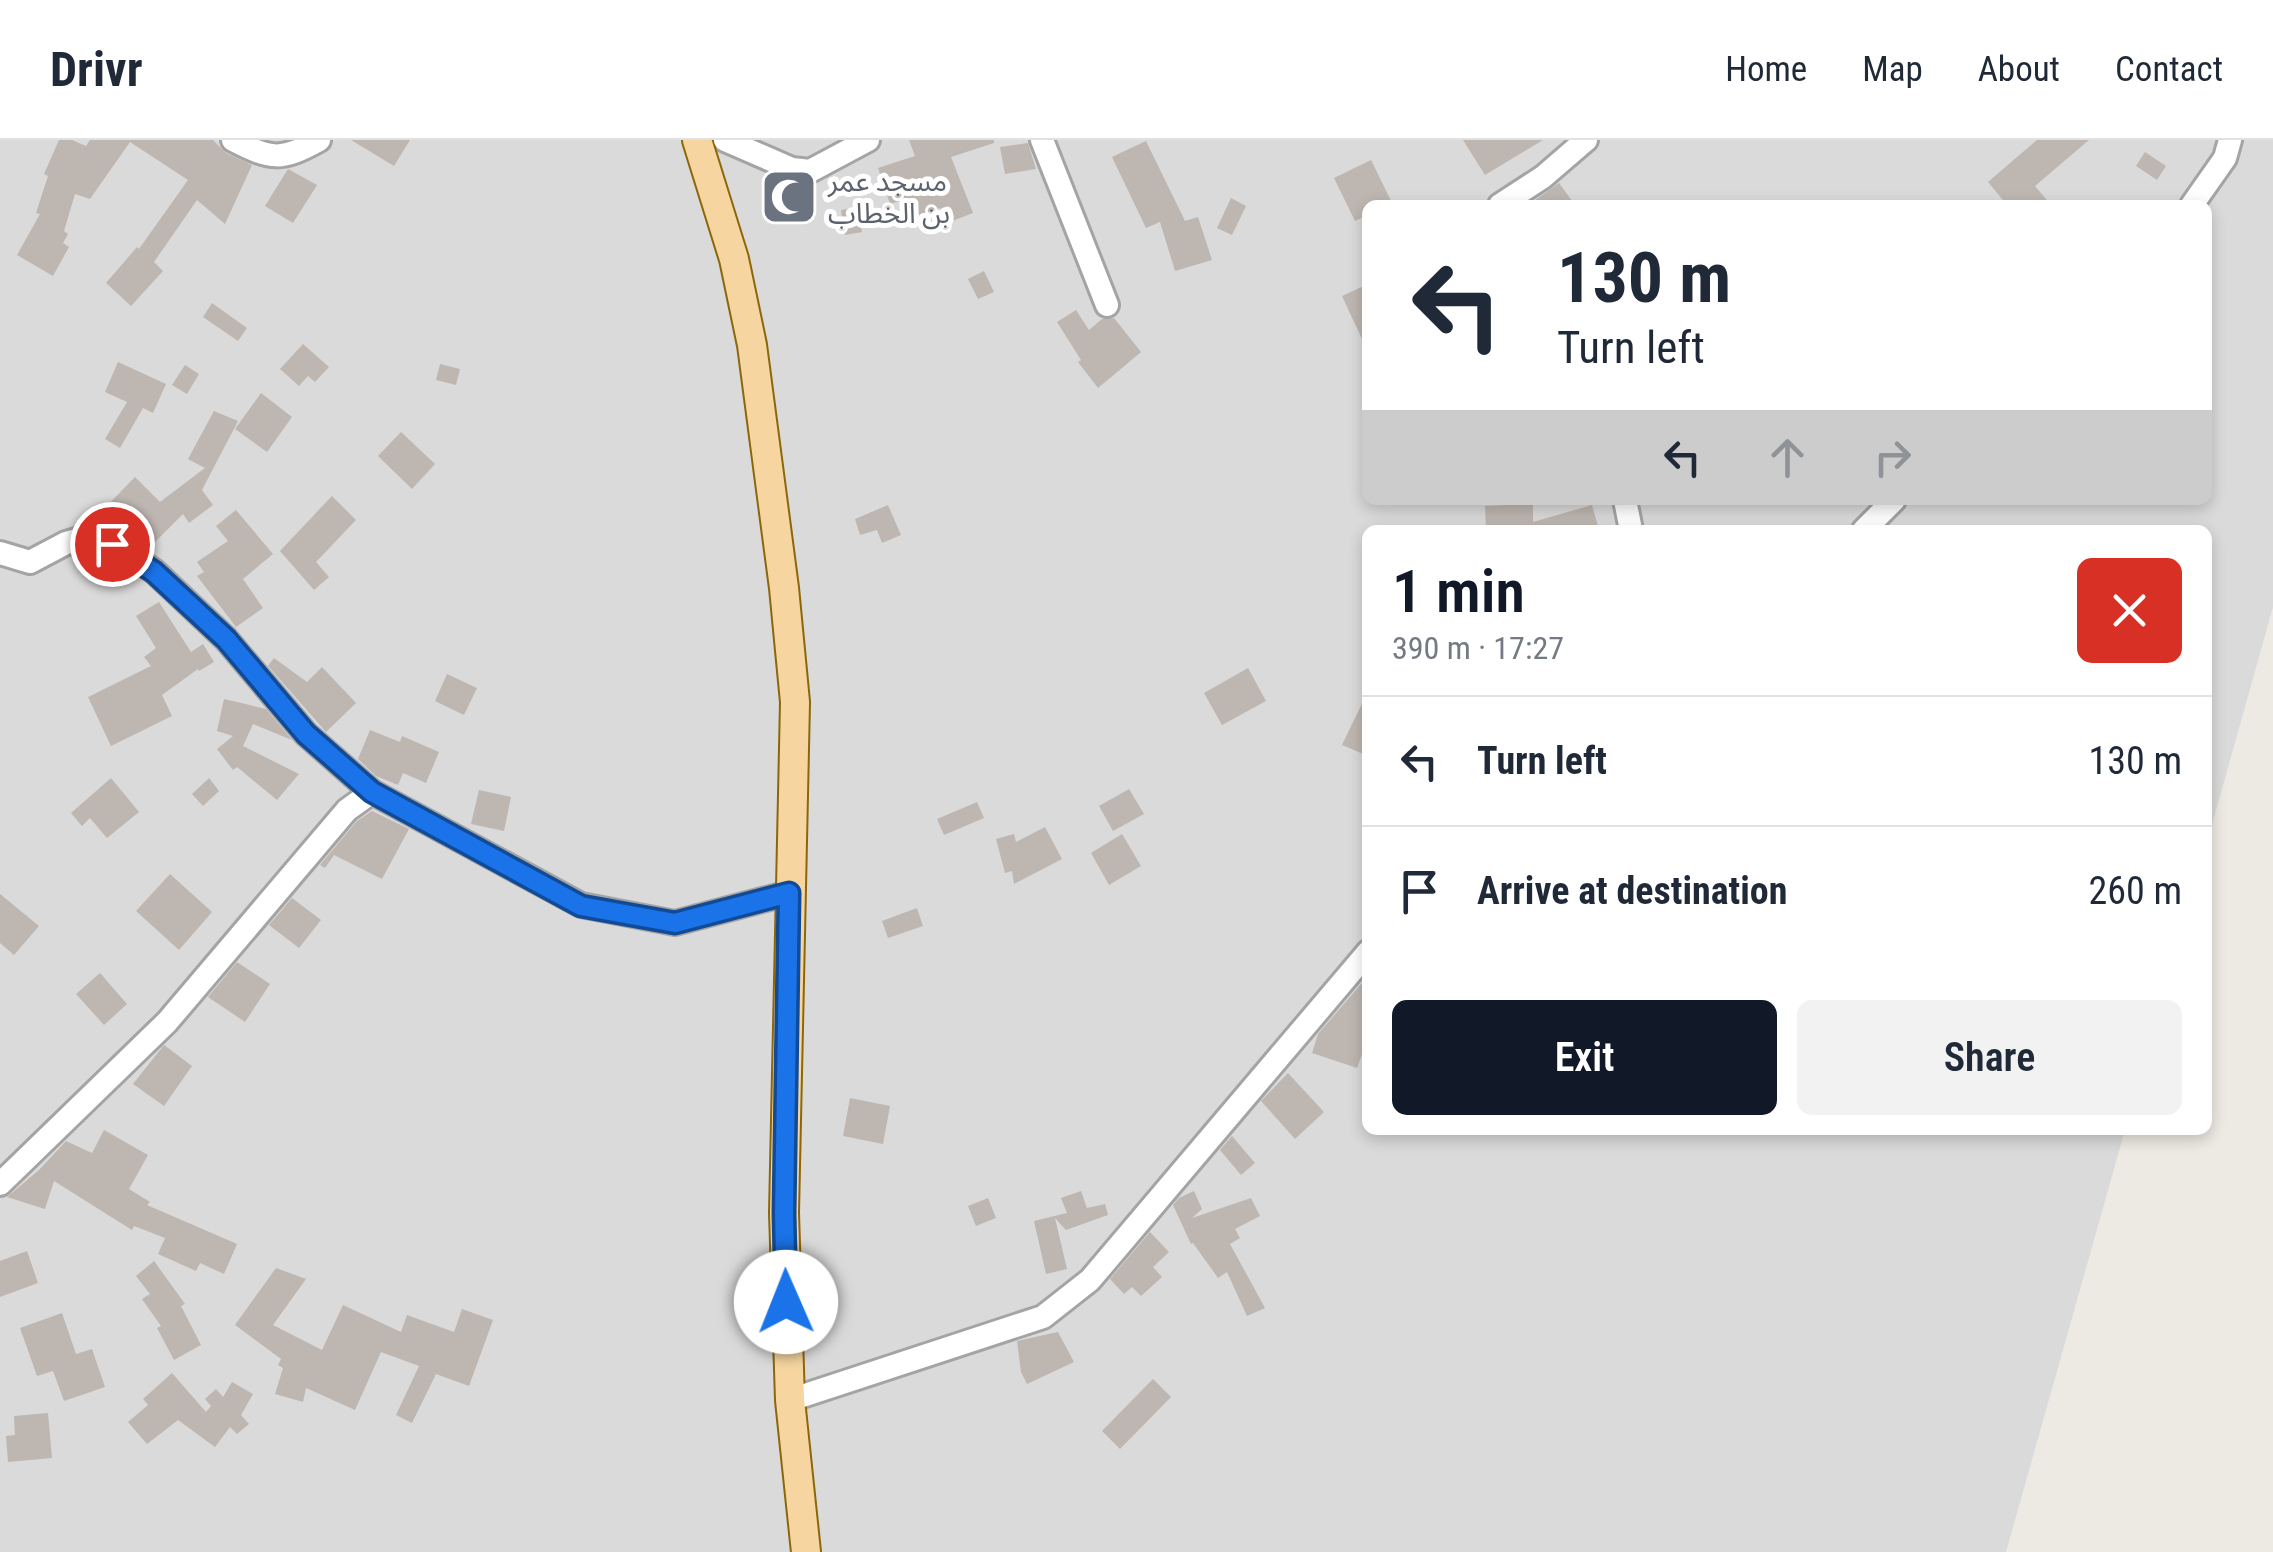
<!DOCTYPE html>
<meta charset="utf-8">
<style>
:root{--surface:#fff;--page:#f2f2f3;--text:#1f2937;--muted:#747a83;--line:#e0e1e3;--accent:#111827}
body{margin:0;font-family:"Roboto Condensed","Noto Sans Arabic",sans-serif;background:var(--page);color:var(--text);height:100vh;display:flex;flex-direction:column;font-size:38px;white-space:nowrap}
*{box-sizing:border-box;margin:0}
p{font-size:32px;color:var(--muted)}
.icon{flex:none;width:55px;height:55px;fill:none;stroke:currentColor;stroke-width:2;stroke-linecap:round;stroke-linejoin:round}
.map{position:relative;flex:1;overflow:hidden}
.drawer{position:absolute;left:1362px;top:385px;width:850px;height:610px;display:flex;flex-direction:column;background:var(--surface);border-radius:15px;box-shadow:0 5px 15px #0003}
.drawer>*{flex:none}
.top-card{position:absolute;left:1362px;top:60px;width:850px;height:305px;border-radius:15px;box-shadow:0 5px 15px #0003;background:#fff;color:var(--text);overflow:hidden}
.pin{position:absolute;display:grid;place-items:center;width:85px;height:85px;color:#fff;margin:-42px;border:5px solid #fff;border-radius:50%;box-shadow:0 2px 10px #0007}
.me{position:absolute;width:110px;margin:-55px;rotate:359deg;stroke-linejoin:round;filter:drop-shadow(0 0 8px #0008)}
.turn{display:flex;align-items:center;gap:35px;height:210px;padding:0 30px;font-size:45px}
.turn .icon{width:130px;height:130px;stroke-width:2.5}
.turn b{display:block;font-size:70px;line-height:85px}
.lanes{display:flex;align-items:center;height:95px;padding:0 30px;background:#0003;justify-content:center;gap:50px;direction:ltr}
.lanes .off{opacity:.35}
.round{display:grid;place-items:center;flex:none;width:105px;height:105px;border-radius:15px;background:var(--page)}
.headline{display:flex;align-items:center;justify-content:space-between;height:170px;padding:0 30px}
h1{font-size:60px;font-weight:600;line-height:75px;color:var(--accent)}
.cta{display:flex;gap:20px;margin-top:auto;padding:20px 30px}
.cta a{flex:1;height:115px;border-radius:15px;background:var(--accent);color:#fff;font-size:40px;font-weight:600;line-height:115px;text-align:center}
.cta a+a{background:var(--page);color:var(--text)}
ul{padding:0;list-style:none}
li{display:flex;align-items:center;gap:30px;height:130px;padding:0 30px;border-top:2px solid var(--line)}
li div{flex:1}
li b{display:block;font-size:38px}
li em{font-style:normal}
header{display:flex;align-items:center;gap:60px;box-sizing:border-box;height:140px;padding:0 50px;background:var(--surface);border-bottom:2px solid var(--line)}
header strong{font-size:48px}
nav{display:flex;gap:55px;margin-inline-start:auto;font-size:35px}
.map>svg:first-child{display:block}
.residential{fill:#dbdada;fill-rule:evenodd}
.building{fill:#beb6b0}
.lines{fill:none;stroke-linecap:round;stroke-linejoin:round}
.minor-casing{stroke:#a4a4a4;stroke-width:28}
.major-casing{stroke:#8c6709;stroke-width:32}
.minor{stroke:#fff;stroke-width:22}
.major{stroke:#f6d5a0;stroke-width:28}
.route-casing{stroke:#114b97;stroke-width:25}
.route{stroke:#1a73e8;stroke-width:18}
.labels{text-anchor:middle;stroke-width:10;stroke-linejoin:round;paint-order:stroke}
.worship-label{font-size:28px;fill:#5b616d;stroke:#fff;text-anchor:start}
</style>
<header>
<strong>Drivr</strong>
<nav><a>Home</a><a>Map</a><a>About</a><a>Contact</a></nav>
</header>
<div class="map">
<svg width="2273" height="1412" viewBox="0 0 2273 1412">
<rect width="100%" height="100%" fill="#edeae3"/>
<!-- residential -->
<path class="residential" d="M 0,0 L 2273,0 L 2273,467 L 2208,699 L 2208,390 L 1368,390 L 1368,990 L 2125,990 L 2006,1412 L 0,1412 ZM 1368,65 L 2208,65 L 2208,360 L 1368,360 Z"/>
<!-- building -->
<g class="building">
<path d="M 59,0 L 72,0 L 86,6 L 90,0 L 213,0 L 226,13 L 252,25 L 225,84 L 197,60 L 154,122 L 163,131 L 131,166 L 106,143 L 137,107 L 139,109 L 188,40 L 130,2 L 90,59 L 75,54 L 64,91 L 68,94 L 63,103 L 69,107 L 53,136 L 17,115 L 40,74 L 36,73 L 48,36 L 44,34 Z"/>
<path d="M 351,0 L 410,0 L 394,26 Z"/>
<path d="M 909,0 L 994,0 L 994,3 L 951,17 L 973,73 L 947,83 L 940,68 L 915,76 L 908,58 L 890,64 L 878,28 L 915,16 Z"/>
<path d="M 1463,0 L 1543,0 L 1485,35 Z"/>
<path d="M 2037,0 L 2089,0 L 2035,46 L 2051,65 L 2007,65 L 1988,42 Z"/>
<path d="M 1146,1 L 1185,81 L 1198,77 L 1212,120 L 1175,131 L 1160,82 L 1146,88 L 1112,17 Z"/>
<path d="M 1028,3 L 1036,29 L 1005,34 L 1000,7 Z"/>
<path d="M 2145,12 L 2166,26 L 2157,40 L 2136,26 Z"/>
<path d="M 1371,20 L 1393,65 L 1368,65 L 1368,75 L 1355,81 L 1334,38 Z"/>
<path d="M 288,29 L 317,45 L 293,83 L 265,66 Z"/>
<path d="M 1559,43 L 1575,65 L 1537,65 L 1534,61 Z"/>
<path d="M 1231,58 L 1246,66 L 1232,95 L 1217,88 Z"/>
<path d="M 858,67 L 862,92 L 845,95 L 841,70 Z"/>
<path d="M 984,131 L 994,152 L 978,159 L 968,139 Z"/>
<path d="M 1368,144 L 1368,212 L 1342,156 Z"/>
<path d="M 212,163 L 247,188 L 238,201 L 203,177 Z"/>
<path d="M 1076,170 L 1089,190 L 1102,179 L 1114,178 L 1141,212 L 1098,248 L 1078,222 L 1081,220 L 1057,182 Z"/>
<path d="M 303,204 L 329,227 L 315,242 L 308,236 L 299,246 L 280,229 Z"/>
<path d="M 118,222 L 166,244 L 153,273 L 143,268 L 120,308 L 105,299 L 127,262 L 105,252 Z"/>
<path d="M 440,224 L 460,229 L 456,245 L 436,240 Z"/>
<path d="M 185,225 L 199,234 L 187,254 L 172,245 Z"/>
<path d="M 261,253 L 292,277 L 267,312 L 235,289 Z"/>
<path d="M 214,271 L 238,281 L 202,350 L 213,365 L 189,383 L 183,374 L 148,409 L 114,387 L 100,373 L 135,337 L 160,362 L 205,328 L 188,319 Z"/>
<path d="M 401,292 L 435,324 L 412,349 L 378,316 Z"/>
<path d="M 332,356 L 356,380 L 316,422 L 329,437 L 314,450 L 280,411 Z"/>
<path d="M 1533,364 L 1533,382 L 1592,365 L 1599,390 L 1486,390 L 1485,366 Z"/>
<path d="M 888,365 L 901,395 L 882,403 L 877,390 L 860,395 L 855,379 Z"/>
<path d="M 236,370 L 273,414 L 243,439 L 263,468 L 236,487 L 197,436 L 204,432 L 197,422 L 228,401 L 216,386 Z"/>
<path d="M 159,462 L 191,512 L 203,504 L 214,522 L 199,531 L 198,529 L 162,555 L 172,576 L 111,606 L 88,557 L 151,526 L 144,517 L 156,508 L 136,476 Z"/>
<path d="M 274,518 L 307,542 L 322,527 L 356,563 L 326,592 L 268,526 Z"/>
<path d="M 1248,528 L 1266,561 L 1222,585 L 1204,553 Z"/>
<path d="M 447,534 L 477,548 L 464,575 L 435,561 Z"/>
<path d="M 1368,551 L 1368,616 L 1342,605 Z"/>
<path d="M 224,559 L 266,569 L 292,600 L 253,584 L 243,606 L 299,634 L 277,660 L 237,627 L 233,630 L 217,609 L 233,596 L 217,591 Z"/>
<path d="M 370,590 L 400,602 L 402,596 L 439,612 L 426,643 L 403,633 L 398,645 L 376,636 L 358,619 Z"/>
<path d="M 111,638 L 139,672 L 107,698 L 90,678 L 82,686 L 71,673 Z"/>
<path d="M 209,638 L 219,651 L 203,666 L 192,654 Z"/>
<path d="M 1129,649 L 1144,674 L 1113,691 L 1099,666 Z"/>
<path d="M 479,650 L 511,657 L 504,691 L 471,684 Z"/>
<path d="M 977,662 L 984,678 L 944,695 L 937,679 Z"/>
<path d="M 372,671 L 409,689 L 382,739 L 334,715 L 325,728 L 320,725 L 357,681 Z"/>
<path d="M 1045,687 L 1062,719 L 1014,744 L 1012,731 L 1005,733 L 996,699 L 1014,694 L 1016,702 Z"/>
<path d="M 1122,694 L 1141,726 L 1109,745 L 1091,713 Z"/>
<path d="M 170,734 L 212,772 L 179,810 L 136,771 Z"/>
<path d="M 0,754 L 39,786 L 14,815 L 0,803 Z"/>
<path d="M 292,758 L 321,780 L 299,808 L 269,785 Z"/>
<path d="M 917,768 L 923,786 L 888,798 L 882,781 Z"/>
<path d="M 237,822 L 270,844 L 245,882 L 208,857 Z"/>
<path d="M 100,833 L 127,864 L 104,885 L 76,854 Z"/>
<path d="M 1368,836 L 1368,898 L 1357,928 L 1312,913 L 1318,894 Z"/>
<path d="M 164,905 L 192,926 L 164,966 L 133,944 Z"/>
<path d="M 1288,933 L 1324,972 L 1295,999 L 1261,961 Z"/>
<path d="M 850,958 L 890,966 L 883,1004 L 843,996 Z"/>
<path d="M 104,990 L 148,1015 L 129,1049 L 150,1062 L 147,1065 L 237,1104 L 224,1134 L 200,1123 L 196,1131 L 158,1114 L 165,1098 L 134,1086 L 132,1090 L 54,1041 L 45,1069 L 7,1057 L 39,1030 L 66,1001 L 92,1013 Z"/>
<path d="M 1232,996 L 1255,1023 L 1241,1035 L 1220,1010 Z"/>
<path d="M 1081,1051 L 1087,1068 L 1105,1064 L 1108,1075 L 1066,1090 L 1055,1078 L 1067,1129 L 1046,1134 L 1034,1081 L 1067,1073 L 1061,1058 Z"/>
<path d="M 1194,1051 L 1202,1069 L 1192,1078 L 1251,1058 L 1260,1076 L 1235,1089 L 1240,1098 L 1230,1104 L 1265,1168 L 1247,1176 L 1227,1132 L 1218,1138 L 1193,1103 L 1191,1104 L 1173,1065 L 1179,1058 Z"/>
<path d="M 988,1058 L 996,1078 L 976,1086 L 968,1066 Z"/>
<path d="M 1150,1092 L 1169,1112 L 1153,1127 L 1162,1137 L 1141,1156 L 1132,1147 L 1124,1154 L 1110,1139 Z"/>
<path d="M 27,1111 L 38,1143 L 0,1157 L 0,1121 Z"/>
<path d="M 154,1121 L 185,1164 L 181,1166 L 201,1205 L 174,1220 L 157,1188 L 161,1186 L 142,1159 L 150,1154 L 136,1136 Z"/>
<path d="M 276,1128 L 306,1139 L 273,1185 L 322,1210 L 343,1165 L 401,1192 L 407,1175 L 454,1192 L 462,1169 L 493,1180 L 469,1246 L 436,1234 L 412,1283 L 396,1275 L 419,1226 L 381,1212 L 355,1270 L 306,1248 L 303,1262 L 275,1254 L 283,1228 L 278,1225 L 281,1219 L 235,1185 Z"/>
<path d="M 62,1173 L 76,1214 L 92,1209 L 105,1247 L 64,1261 L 53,1231 L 37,1236 L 20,1188 Z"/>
<path d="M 1058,1192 L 1074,1222 L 1027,1244 L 1021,1232 L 1017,1201 Z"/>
<path d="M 172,1233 L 206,1272 L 211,1266 L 205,1259 L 216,1249 L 223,1257 L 232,1242 L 253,1254 L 241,1275 L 249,1284 L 237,1294 L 230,1287 L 215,1307 L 178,1280 L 147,1304 L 128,1282 L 148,1265 L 143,1259 Z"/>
<path d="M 1153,1239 L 1171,1257 L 1120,1309 L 1102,1291 Z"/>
<path d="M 48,1273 L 52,1318 L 8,1322 L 6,1296 L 15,1295 L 14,1276 Z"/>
</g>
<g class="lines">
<!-- minor casing -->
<g class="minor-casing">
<g id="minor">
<path d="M 233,0 C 272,20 281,21 319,0"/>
<path d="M 725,0 L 792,29 L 810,31 L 868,0"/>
<path d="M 1042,0 L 1107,165"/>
<path d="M 1500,65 L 1543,37 L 1586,0"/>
<path d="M 2192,65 L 2225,18 L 2230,0"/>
<path d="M 1625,360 L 1631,390"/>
<path d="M 1864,390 L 1894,360"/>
<path d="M 0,413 L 30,422 L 66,403 L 97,394 L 154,431 L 226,499 L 306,594 L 372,652"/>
<path d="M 0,1044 L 167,882 L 347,670 L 372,652 L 581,765 L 675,783 L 789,753"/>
<path d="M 790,1260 L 1043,1177 L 1090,1140 L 1368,812"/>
</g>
</g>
<!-- major casing -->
<g class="major-casing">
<path id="major" d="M 697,0 L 734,119 L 752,205 L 784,448 L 795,562 L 784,1073 L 790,1260 L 806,1412"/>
</g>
<!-- minor -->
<use href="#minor" class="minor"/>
<!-- major -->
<use href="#major" class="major"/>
</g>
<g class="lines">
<!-- route casing -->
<g class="route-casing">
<path id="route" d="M 112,404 L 154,432 L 226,499 L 306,594 L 372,652 L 581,766 L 675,783 L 789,753 L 784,1073 L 786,1162"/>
</g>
<!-- route -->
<use href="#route" class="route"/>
</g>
<!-- icons -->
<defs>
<g id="mosque-square" transform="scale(2.875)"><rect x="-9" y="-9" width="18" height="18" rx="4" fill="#6b7280" stroke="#fff"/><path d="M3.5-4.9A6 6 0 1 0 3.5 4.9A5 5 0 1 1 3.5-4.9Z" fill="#fff"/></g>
</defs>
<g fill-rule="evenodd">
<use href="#mosque-square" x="789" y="57"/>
</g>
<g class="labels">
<!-- worship labels -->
<g class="worship-label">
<text x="828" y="51">مسجد عمر<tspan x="828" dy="32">بن الخطاب</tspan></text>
</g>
</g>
</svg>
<div class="pin" style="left:112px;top:404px;background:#d93025"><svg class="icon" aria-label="arrive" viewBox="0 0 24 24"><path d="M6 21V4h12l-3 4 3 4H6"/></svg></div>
<svg class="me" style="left:786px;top:1162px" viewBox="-20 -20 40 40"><circle r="19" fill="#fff"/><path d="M0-13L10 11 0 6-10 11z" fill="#1a73e8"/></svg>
<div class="top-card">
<div class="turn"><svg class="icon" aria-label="left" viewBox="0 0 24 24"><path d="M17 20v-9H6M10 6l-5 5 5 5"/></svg><div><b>130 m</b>Turn left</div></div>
<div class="lanes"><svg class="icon" aria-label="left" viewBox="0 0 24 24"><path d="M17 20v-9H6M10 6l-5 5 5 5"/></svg><svg class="icon off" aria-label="ahead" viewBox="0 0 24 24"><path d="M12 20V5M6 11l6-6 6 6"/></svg><svg class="icon off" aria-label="right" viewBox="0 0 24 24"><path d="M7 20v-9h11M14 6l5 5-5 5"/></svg></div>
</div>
<section class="drawer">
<div class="headline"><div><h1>1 min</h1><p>390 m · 17:27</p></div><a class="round" style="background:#d93025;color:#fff"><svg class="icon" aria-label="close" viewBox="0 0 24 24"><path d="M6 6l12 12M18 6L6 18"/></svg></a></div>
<ul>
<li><svg class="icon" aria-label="left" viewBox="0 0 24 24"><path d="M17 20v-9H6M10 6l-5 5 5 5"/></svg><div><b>Turn left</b></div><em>130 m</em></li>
<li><svg class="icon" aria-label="arrive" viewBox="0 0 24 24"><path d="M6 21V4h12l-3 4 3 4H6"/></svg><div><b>Arrive at destination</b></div><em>260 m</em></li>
</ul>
<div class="cta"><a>Exit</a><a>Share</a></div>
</section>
</div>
